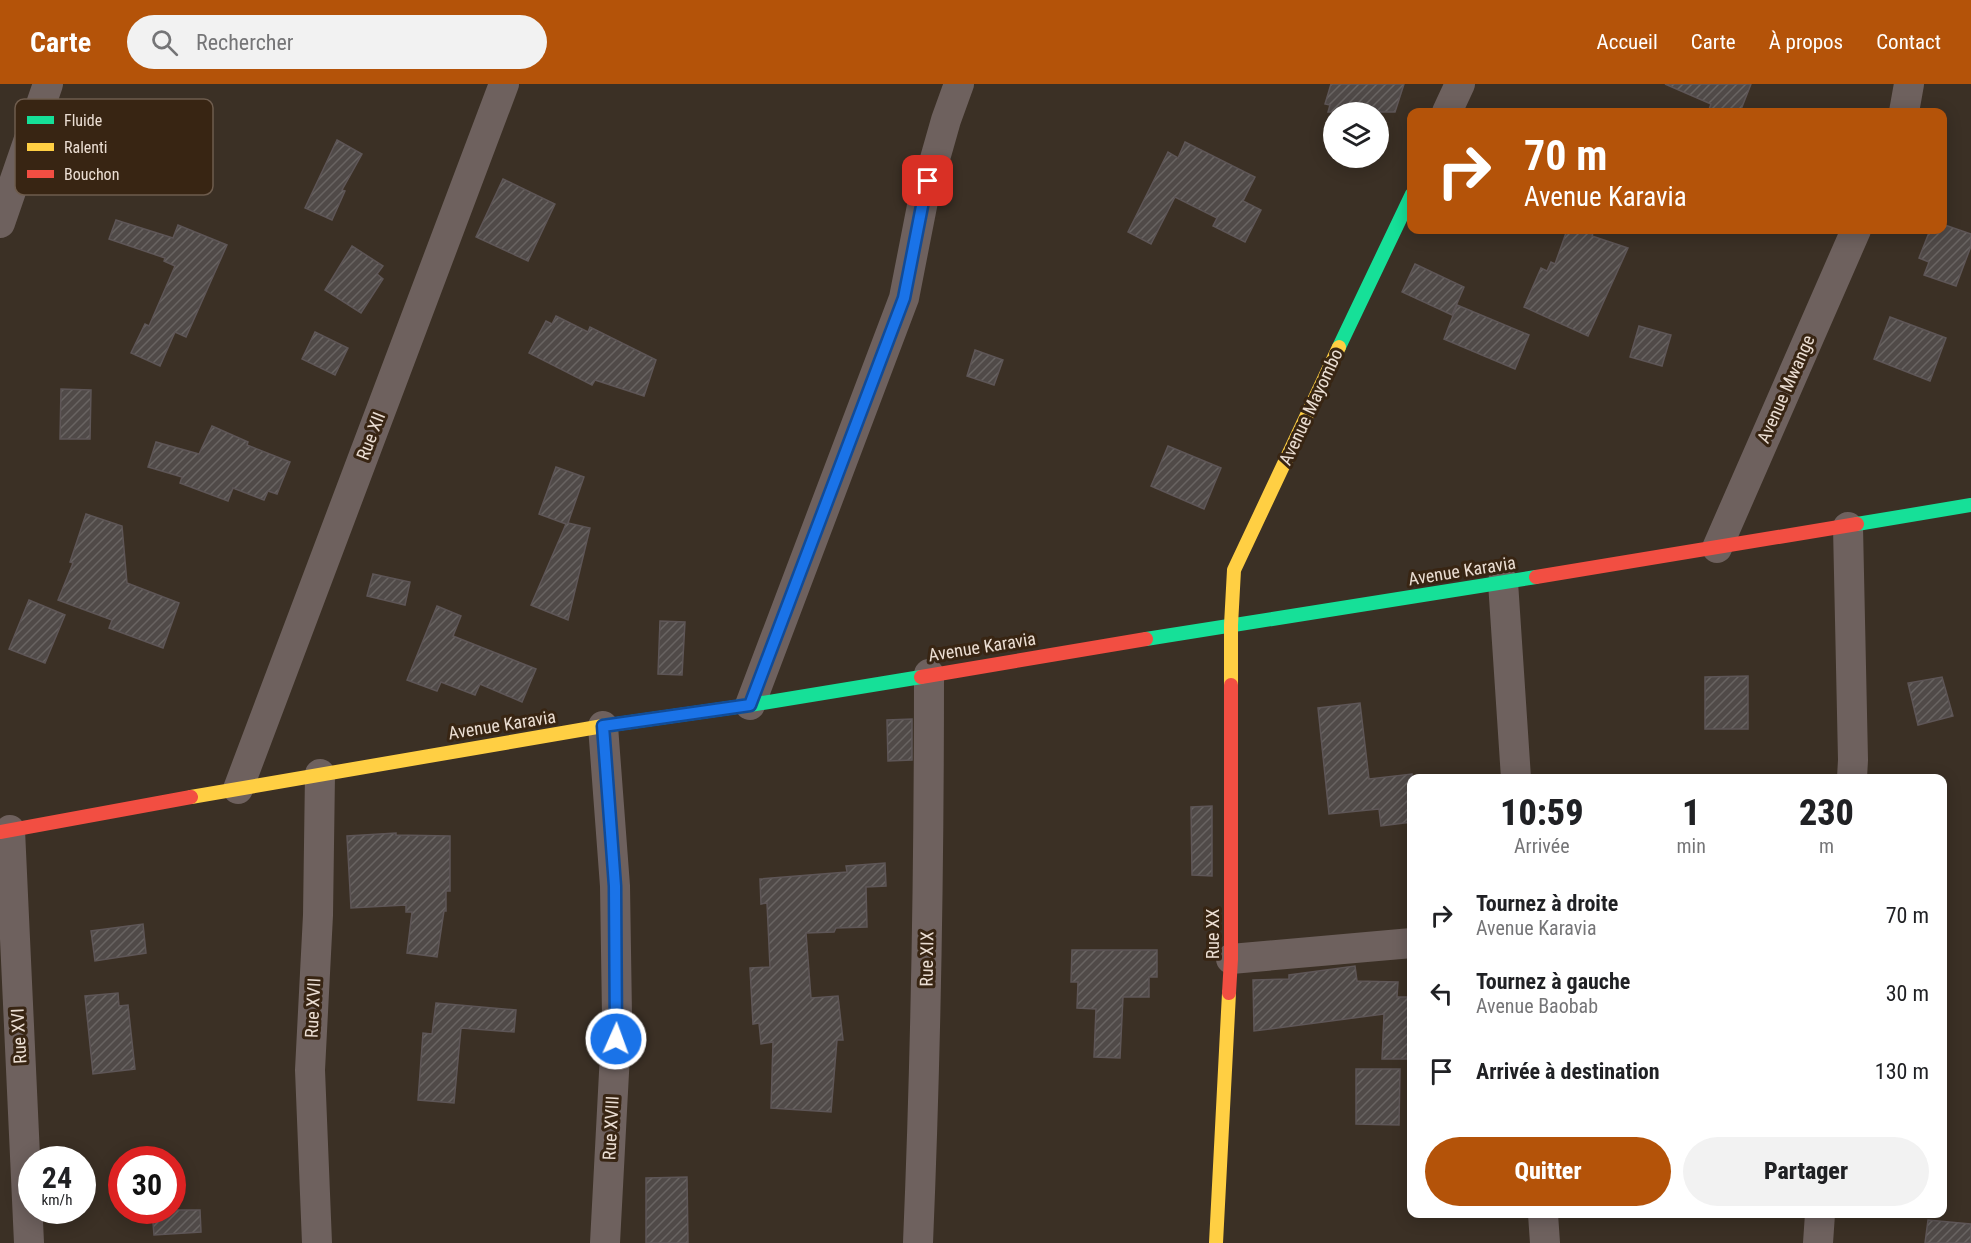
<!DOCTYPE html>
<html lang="fr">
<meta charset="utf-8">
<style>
:root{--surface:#fff;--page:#f2f2f2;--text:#202124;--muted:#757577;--accent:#b45309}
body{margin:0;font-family:"Roboto Condensed",sans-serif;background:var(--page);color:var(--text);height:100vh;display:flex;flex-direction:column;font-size:22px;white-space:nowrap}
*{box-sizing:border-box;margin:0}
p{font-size:20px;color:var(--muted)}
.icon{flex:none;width:33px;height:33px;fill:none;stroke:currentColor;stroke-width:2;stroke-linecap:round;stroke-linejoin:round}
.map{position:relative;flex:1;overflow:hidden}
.details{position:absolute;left:1407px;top:690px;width:540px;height:444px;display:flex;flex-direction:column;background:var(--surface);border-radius:12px;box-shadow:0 3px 15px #0003}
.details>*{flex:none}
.guide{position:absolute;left:1407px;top:24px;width:540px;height:126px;border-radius:12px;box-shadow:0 3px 15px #0003;background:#b45309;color:#fff;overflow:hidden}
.buttons{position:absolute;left:1323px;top:18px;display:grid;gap:12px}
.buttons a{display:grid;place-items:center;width:66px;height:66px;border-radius:50%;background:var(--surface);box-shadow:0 3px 15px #0003;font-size:30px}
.speed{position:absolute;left:18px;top:1062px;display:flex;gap:12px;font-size:30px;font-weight:700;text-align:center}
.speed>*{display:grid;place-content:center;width:78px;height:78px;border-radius:50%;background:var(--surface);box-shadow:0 3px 15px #0003;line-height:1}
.speed small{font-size:15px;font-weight:400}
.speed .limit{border:9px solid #d22;background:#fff;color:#111}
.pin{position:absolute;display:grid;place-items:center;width:51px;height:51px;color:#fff;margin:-26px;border-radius:12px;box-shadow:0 3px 9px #0006}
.me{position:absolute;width:66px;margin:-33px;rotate:2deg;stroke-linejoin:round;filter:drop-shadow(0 0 4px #0008)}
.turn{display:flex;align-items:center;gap:21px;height:126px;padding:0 18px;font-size:27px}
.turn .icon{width:78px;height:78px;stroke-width:2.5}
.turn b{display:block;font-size:42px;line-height:51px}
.eta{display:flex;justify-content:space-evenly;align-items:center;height:102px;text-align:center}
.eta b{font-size:36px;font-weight:800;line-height:42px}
.cta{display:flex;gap:12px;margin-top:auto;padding:12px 18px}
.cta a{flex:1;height:69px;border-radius:36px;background:var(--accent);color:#fff;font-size:24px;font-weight:800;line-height:69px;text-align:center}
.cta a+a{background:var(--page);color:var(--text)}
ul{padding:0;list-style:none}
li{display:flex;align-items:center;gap:18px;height:78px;padding:0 18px}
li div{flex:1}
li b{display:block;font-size:22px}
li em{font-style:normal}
header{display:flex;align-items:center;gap:36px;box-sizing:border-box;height:84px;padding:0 30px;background:var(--accent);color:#fff}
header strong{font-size:28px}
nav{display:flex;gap:33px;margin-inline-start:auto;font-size:21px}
.search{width:420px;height:54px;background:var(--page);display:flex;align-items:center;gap:15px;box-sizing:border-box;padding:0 21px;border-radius:33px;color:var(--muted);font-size:22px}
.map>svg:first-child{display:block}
.building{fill:url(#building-hatch);stroke:#5e5657;stroke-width:1.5}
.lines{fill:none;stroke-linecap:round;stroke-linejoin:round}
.street{stroke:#6e615e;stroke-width:30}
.fast{stroke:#16e098;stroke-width:14}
.slow{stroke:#ffcf43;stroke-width:14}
.jam{stroke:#f24e42;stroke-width:14}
.route-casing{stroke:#114b97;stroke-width:15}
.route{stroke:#1a73e8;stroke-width:10}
.labels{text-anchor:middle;stroke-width:6;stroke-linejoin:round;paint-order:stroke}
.street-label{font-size:18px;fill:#ebded3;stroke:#382513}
.key{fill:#382513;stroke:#6e5c4d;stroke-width:1.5}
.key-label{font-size:16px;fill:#ebded3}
</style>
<header>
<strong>Carte</strong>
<div class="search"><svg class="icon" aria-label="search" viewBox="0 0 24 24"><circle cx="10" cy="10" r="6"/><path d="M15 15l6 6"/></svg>Rechercher</div>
<nav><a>Accueil</a><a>Carte</a><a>À propos</a><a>Contact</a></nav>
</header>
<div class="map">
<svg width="1971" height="1159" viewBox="0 0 1971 1159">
<defs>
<pattern id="building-hatch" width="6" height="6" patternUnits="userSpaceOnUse" patternTransform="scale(1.5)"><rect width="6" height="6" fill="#504a48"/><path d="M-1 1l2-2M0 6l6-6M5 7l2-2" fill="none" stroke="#696462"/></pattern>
</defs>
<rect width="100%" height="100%" fill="#3b3025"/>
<!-- building -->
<g class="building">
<path d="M 1331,0 L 1404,0 L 1395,28 L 1328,28 L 1330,21 L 1325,20 Z"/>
<path d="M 1665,0 L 1751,0 L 1740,28 L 1708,28 L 1711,20 Z"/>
<path d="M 337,56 L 362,70 L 342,106 L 345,107 L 332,136 L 305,124 Z"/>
<path d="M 1185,58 L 1255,93 L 1243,117 L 1261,126 L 1245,158 L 1213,142 L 1217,134 L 1175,113 L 1151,160 L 1128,148 L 1168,68 L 1178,74 Z"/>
<path d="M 503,95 L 555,120 L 528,177 L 476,153 Z"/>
<path d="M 116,136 L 173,154 L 178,141 L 227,161 L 186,253 L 175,248 L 160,282 L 131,269 L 145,240 L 149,242 L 175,182 L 164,177 L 165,174 L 109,155 Z"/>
<path d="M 1942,140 L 1971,150 L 1971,162 L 1956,202 L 1924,191 L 1929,178 L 1919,174 L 1930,146 L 1942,146 Z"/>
<path d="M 1567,146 L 1594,146 L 1592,152 L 1628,164 L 1588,252 L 1524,223 L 1541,184 L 1547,187 L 1551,178 L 1555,180 Z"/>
<path d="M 352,162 L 383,182 L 377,190 L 383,195 L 361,229 L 325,206 Z"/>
<path d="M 1415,180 L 1464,203 L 1452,231 L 1402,208 Z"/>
<path d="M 1457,221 L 1529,251 L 1515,285 L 1444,255 Z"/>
<path d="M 556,232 L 588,248 L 590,243 L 656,276 L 644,312 L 595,296 L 592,301 L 529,269 L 546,237 L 552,240 Z"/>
<path d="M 1890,233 L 1946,254 L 1930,297 L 1874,275 Z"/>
<path d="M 1639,242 L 1671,251 L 1662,282 L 1630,273 Z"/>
<path d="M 315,248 L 348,264 L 335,291 L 302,275 Z"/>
<path d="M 975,266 L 1003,276 L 994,301 L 967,292 Z"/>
<path d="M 61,305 L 91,306 L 90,355 L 60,355 Z"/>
<path d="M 212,342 L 248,358 L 247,361 L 290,378 L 277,410 L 268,407 L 264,416 L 233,404 L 228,417 L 180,399 L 182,393 L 148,383 L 156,358 L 199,370 Z"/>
<path d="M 1168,362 L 1221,384 L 1204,425 L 1151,402 Z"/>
<path d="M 556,383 L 584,393 L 568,439 L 590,444 L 568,536 L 531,521 L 566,440 L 539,430 Z"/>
<path d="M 86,430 L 122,442 L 127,499 L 179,519 L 163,564 L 109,544 L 112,536 L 58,516 L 73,479 L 70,478 Z"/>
<path d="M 373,490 L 410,498 L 405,521 L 367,512 Z"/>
<path d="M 29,516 L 65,531 L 45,579 L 9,565 Z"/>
<path d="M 437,522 L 461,532 L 453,552 L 536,585 L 522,618 L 480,600 L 475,611 L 441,598 L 437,607 L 407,596 Z"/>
<path d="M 660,537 L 685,538 L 682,591 L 658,590 Z"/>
<path d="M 1748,592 L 1748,645 L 1705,645 L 1705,593 Z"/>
<path d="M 1942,593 L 1953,632 L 1918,641 L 1908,599 Z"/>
<path d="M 1360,619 L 1369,695 L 1412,690 L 1412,738 L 1381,742 L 1379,725 L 1329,730 L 1318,624 Z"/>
<path d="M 912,635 L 912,676 L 888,677 L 887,636 Z"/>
<path d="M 1212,722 L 1212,792 L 1192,791 L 1191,723 Z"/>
<path d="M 396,749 L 396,751 L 450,752 L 450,807 L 446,807 L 446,827 L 444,827 L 437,873 L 407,869 L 412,828 L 406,828 L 406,821 L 351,824 L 347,752 Z"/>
<path d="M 885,779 L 886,802 L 866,803 L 867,843 L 836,844 L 834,848 L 806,849 L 811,914 L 838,912 L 843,956 L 837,956 L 831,1028 L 771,1024 L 773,958 L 761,960 L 759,939 L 753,940 L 750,884 L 770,883 L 767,819 L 761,820 L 760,795 L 847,788 L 846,782 Z"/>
<path d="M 143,840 L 146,869 L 95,877 L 91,847 Z"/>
<path d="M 1072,866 L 1157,866 L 1157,893 L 1149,893 L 1149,913 L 1123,913 L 1120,974 L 1094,973 L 1096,925 L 1077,924 L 1078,898 L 1071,898 Z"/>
<path d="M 1355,882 L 1357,897 L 1398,898 L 1397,913 L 1412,913 L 1412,975 L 1382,975 L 1384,930 L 1254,947 L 1253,896 L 1289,895 L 1289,891 Z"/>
<path d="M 118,909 L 119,922 L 128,921 L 135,985 L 93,990 L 85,912 Z"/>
<path d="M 436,919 L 516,926 L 514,948 L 461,944 L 454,1019 L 418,1016 L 423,949 L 432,950 Z"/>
<path d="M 1356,985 L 1400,985 L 1399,1041 L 1356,1040 Z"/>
<path d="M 687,1093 L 688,1159 L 646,1159 L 646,1094 Z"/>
<path d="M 152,1126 L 200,1126 L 201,1148 L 154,1151 Z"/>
<path d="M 1928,1136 L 1971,1140 L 1971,1159 L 1925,1159 Z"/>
</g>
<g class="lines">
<!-- street -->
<g class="street">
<path d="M 1447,28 L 1460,0"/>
<path d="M 1904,28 L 1909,0"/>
<path d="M 0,139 L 48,0"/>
<path d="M 1848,443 L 1853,676 L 1852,694"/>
<path d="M 1717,464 L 1856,146"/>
<path d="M 1503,498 L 1516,694"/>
<path d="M 750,621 L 904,214 L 923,117 L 946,36 L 959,0"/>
<path d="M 603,642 L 615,802 L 617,932 L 605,1159"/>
<path d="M 238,705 L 504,0"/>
<path d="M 10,746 L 29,1159"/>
<path d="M 1231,875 L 1412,859"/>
<path d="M 1543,1130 L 1545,1159"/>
<path d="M 317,1159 L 310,986 L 318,831 L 320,690"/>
<path d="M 918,1159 C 926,969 929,780 929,590"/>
<path d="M 1818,1159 L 1820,1130"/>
</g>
<!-- fast -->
<g class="fast">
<path d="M 1339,263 L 1412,110"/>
<path d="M 1857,440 L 1971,421"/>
<path d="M 1146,555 L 1536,493"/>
<path d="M 603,642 L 750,621 L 921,593"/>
</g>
<!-- slow -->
<g class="slow">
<path d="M 1231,601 L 1231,541 L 1234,486 L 1339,263"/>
<path d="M 191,713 L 603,642"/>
<path d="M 1216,1159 L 1229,909"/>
</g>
<!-- jam -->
<g class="jam">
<path d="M 1536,493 L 1857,440"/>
<path d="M 921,593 L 1146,555"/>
<path d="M 0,748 L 191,713"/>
<path d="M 1229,909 L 1231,875 L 1231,601"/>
</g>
</g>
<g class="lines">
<!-- route casing -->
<g class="route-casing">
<path id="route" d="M 616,955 L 615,802 L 603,642 L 750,621 L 904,214 L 923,117 L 928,97"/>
</g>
<!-- route -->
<use href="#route" class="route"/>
</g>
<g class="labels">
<!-- street labels -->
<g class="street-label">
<text transform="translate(1786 305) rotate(-66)" y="6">Avenue Mwange</text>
<text transform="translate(1311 323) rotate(-65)" y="6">Avenue Mayombo</text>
<text transform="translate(371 352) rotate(-69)" y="6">Rue XII</text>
<text transform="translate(1462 487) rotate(-9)" y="6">Avenue Karavia</text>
<text transform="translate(982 563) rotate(-9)" y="6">Avenue Karavia</text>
<text transform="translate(502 641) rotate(-9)" y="6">Avenue Karavia</text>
<text transform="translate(1213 850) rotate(-90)" y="6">Rue XX</text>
<text transform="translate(927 875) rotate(-89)" y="6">Rue XIX</text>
<text transform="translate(313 924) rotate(-87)" y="6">Rue XVII</text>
<text transform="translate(19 952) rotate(-93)" y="6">Rue XVI</text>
<text transform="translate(611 1044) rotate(-87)" y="6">Rue XVIII</text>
</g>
</g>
<!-- legend -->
<rect x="15" y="15" width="198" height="96" rx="9" class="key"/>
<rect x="27" y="32" width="27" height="8" fill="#16e098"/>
<rect x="27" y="59" width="27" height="8" fill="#ffcf43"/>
<rect x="27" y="86" width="27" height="8" fill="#f24e42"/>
<g class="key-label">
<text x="64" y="42">Fluide</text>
<text x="64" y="69">Ralenti</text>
<text x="64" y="96">Bouchon</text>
</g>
</svg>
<div class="buttons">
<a><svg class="icon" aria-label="layers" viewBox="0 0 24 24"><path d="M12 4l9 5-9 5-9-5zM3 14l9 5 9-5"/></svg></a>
</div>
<div class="speed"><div>24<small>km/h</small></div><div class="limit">30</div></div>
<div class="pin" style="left:928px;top:97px;background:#d93025"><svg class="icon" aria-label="arrive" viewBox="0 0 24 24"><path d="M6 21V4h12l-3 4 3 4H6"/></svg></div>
<svg class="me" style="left:616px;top:955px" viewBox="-20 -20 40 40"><circle r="17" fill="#1a73e8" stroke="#fff" stroke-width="3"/><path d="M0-11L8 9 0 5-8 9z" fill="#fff"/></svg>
<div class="guide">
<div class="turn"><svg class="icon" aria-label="right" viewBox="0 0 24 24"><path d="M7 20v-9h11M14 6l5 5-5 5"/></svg><div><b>70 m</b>Avenue Karavia</div></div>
</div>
<section class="details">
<div class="eta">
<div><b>10:59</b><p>Arrivée</p></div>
<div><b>1</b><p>min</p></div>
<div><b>230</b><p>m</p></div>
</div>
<ul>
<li><svg class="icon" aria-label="right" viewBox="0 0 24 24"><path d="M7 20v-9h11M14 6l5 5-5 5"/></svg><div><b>Tournez à droite</b><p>Avenue Karavia</p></div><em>70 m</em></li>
<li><svg class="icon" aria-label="left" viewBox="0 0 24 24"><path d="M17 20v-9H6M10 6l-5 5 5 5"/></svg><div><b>Tournez à gauche</b><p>Avenue Baobab</p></div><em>30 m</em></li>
<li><svg class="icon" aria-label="arrive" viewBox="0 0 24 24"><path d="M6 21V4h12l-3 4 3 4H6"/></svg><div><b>Arrivée à destination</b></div><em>130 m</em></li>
</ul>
<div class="cta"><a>Quitter</a><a>Partager</a></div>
</section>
</div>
